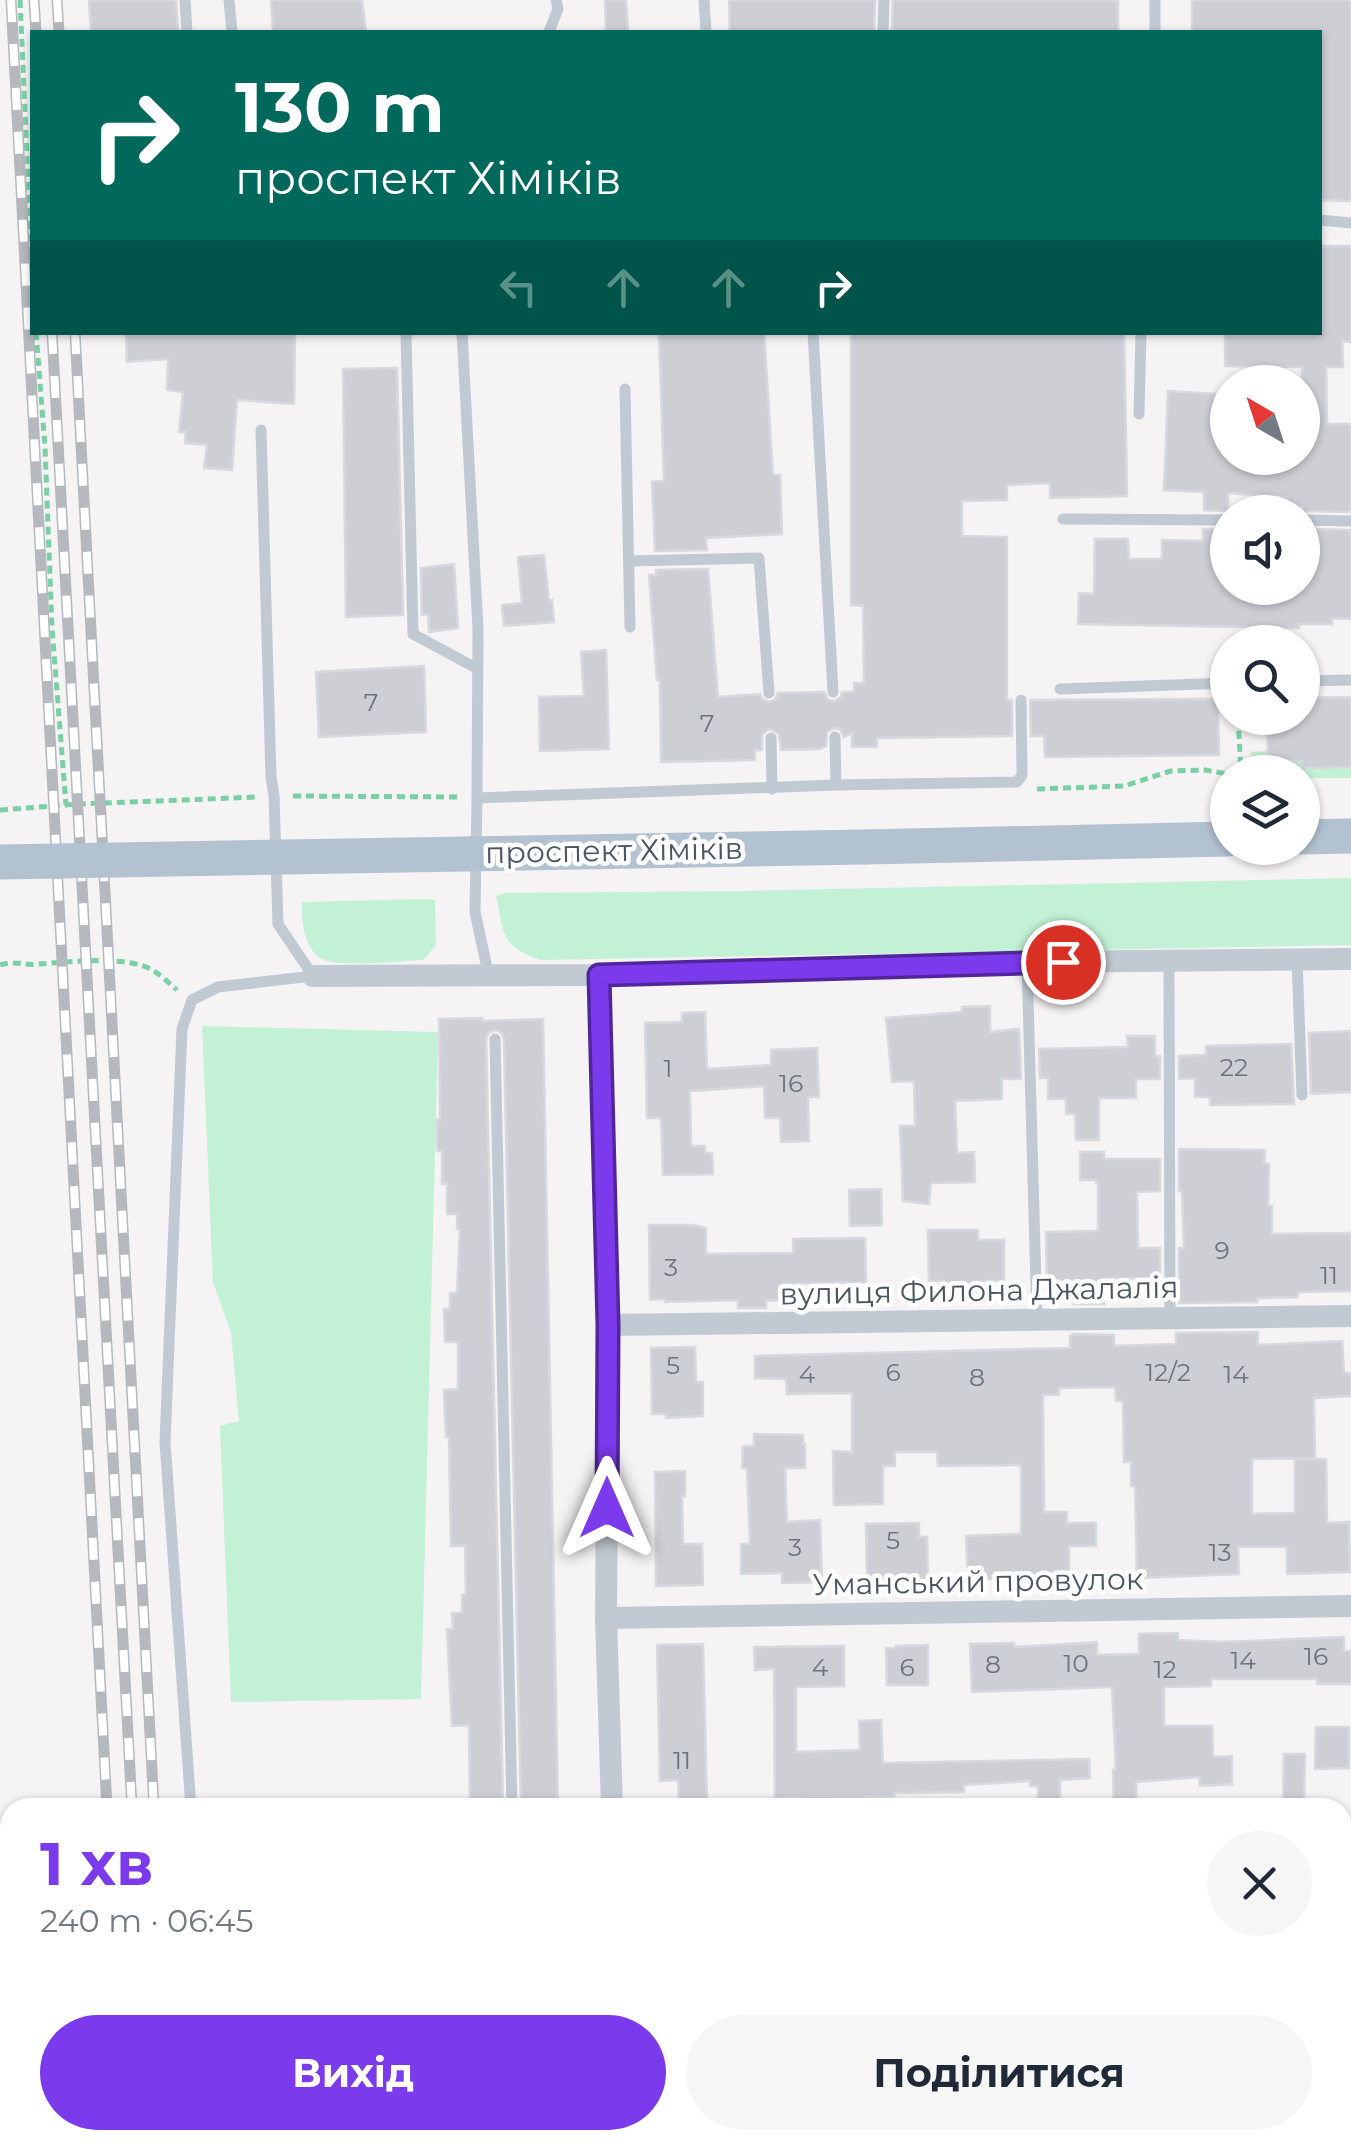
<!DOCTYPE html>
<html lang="uk">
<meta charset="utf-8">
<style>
:root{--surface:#fff;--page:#f6f6f7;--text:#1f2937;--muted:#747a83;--accent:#7c3aed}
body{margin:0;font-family:Montserrat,sans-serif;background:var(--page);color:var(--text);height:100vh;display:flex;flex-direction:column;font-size:38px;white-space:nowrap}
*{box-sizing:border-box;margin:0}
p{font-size:32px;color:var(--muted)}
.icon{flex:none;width:55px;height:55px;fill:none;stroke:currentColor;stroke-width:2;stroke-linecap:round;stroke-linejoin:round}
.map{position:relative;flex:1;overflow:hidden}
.panel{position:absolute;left:0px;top:1798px;width:1352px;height:352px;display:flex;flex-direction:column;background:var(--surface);border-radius:30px 30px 0 0;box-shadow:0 2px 8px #0004}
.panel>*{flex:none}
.top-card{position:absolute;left:30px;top:30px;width:1292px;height:305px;border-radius:0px;box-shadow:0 2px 8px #0004;background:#00695c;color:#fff;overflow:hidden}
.needle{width:65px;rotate:321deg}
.fabs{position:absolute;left:1210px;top:365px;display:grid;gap:20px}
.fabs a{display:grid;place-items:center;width:110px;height:110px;border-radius:50%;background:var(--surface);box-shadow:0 2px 8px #0004;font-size:50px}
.pin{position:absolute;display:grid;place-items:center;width:85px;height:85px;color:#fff;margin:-42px;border:5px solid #fff;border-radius:50%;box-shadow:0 2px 10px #0007}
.me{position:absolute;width:110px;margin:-55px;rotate:0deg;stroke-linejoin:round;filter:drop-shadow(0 0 8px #0008)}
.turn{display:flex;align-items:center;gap:35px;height:210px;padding:0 40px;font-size:45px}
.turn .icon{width:130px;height:130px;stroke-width:2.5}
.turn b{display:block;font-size:70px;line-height:85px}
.lanes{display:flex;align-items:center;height:95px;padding:0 40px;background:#0003;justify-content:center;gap:50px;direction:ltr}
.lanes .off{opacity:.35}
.round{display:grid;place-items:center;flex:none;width:105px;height:105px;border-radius:52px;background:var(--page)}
.overview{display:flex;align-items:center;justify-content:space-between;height:170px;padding:0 40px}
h1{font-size:60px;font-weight:700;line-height:75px;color:var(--accent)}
.button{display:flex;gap:20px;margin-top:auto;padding:20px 40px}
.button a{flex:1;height:115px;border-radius:60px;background:var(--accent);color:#fff;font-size:40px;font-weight:700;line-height:115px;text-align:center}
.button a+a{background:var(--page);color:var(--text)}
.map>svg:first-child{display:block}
.green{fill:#c3f1d5}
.building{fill:#cdcfd5;stroke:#d7d9de;stroke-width:2.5}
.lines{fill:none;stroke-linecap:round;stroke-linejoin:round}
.path{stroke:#7ad0a6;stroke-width:5;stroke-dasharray:8 5;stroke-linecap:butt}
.service{stroke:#c1cad2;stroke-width:11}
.minor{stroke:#c1cad2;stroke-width:22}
.primary{stroke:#b3c2d1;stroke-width:35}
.rail-casing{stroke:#b5b8bd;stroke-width:11}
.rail{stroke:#fff;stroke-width:8;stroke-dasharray:22;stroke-linecap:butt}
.primary-bridge{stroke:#b3c2d1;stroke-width:35}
.route-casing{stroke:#51269a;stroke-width:25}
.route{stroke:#7c3aed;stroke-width:18}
.labels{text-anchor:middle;stroke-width:9;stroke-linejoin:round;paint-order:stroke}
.number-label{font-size:25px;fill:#6b747e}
.street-label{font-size:30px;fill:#4a5661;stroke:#fff}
</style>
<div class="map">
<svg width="1351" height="2148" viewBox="0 0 1351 2148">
<rect width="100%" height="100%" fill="#f5f3f3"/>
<!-- green -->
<g class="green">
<path d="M 1268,751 L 1269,761 L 1302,761 L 1303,768 L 1351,767 L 1351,778 L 1303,778 L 1302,772 L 1252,772 L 1251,752 Z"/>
<path d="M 1351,878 L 1351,945 L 540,960 C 499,945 505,934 496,896 L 504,893 L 742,891 Z"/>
<path d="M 425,899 L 435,900 L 436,945 L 423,960 C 399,961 342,968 322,959 C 304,950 301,919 302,902 Z"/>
<path d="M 202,1026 L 438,1032 L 421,1699 L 231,1702 L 220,1426 L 239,1421 L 231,1333 L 213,1282 Z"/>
</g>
<!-- building -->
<g class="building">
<path d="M 89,0 L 176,0 L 178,32 L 91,32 Z"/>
<path d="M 271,0 L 362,0 L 366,32 L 273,32 Z"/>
<path d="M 605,0 L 626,0 L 628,32 L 606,32 Z"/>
<path d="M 729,0 L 875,0 L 874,32 L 730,32 Z"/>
<path d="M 893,0 L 1118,0 L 1118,32 L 892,32 Z"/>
<path d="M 1192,0 L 1351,0 L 1351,201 L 1320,200 L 1320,32 L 1192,32 Z"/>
<path d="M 1320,246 L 1351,246 L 1351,342 L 1342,341 L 1343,367 L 1326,367 L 1327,424 L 1351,424 L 1351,512 L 1302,511 L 1302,507 L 1286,507 L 1286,497 L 1228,493 L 1228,511 L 1204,510 L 1204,492 L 1164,490 L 1168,391 L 1215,394 L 1215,422 L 1228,422 L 1228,458 L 1302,458 L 1302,367 L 1225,366 L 1225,332 L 1320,332 Z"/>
<path d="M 126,332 L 295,332 L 294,404 L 237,400 L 232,470 L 204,468 L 207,445 L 185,443 L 186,432 L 179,432 L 183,392 L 167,390 L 168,359 L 127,362 Z"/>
<path d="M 659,332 L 764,332 L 773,475 L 780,475 L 782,534 L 706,538 L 707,550 L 655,551 L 652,482 L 664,481 Z"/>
<path d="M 851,332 L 1124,332 L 1127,496 L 1050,498 L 1050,483 L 1007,485 L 1007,500 L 962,501 L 962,536 L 1007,537 L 1007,700 L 1012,700 L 1012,736 L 877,738 L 877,747 L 852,747 L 852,733 L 844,737 L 840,729 L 834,728 L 827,732 L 826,746 L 820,749 L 781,750 L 779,734 L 770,729 L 762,734 L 762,750 L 755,750 L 755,760 L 661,762 L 660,680 L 657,680 L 649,575 L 656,575 L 656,570 L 708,569 L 718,697 L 760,694 L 762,699 L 769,702 L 775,700 L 778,693 L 824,692 L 828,700 L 834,701 L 841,697 L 842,692 L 854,692 L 854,683 L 864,683 L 863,606 L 851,605 Z"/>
<path d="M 397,368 L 403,615 L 346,617 L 343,369 Z"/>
<path d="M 1203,529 L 1228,529 L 1228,588 L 1302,588 L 1302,529 L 1351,530 L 1351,619 L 1332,618 L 1332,624 L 1299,624 L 1299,628 L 1078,624 L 1079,593 L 1094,594 L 1095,539 L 1128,539 L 1129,559 L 1162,559 L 1162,540 L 1203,541 Z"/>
<path d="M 544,555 L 549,601 L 552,600 L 554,622 L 504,626 L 502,605 L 522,603 L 518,557 Z"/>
<path d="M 454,564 L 458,628 L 429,632 L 428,614 L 422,615 L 421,568 Z"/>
<path d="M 606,650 L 609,749 L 540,751 L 539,697 L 584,696 L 581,652 Z"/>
<path d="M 424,666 L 426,732 L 319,737 L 316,672 Z"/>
<path d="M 1351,697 L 1351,767 L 1302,768 L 1302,761 L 1268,761 L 1267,718 L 1302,718 L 1302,698 Z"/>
<path d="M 1218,699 L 1219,755 L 1045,757 L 1044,736 L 1031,736 L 1030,700 Z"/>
<path d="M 990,1006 L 990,1032 L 1019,1029 L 1021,1079 L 1002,1079 L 1002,1099 L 955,1101 L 957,1153 L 974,1152 L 975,1182 L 931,1183 L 929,1204 L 903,1201 L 900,1126 L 915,1126 L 914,1081 L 892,1082 L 886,1018 L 962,1012 L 962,1007 Z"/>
<path d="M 705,1012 L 707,1069 L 771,1065 L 771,1050 L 817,1048 L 819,1097 L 808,1097 L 809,1141 L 781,1142 L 780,1118 L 765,1118 L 764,1086 L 690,1091 L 691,1146 L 705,1146 L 705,1153 L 712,1153 L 713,1174 L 663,1175 L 661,1118 L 647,1118 L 645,1023 L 682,1022 L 682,1013 Z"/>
<path d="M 482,1018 L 482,1021 L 543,1019 L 558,1808 L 521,1808 L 504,1039 L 502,1033 L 496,1030 L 489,1032 L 486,1039 L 503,1808 L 470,1808 L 469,1725 L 452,1726 L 447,1629 L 453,1629 L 452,1613 L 462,1613 L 462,1595 L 466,1594 L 465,1546 L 451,1546 L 449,1437 L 446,1437 L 445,1419 L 444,1390 L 458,1389 L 458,1342 L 445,1342 L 444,1309 L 450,1309 L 450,1293 L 457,1293 L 460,1229 L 457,1229 L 457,1214 L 447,1214 L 447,1184 L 442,1184 L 442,1151 L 437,1151 L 437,1120 L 440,1120 L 439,1019 Z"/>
<path d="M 1351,1031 L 1351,1092 L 1311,1094 L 1309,1033 Z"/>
<path d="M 1127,1036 L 1155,1036 L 1155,1056 L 1160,1056 L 1160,1079 L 1136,1079 L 1136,1098 L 1099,1098 L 1099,1140 L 1076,1140 L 1075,1114 L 1066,1114 L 1066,1099 L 1048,1099 L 1048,1078 L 1040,1078 L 1039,1049 L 1128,1047 Z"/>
<path d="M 1291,1044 L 1294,1104 L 1210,1105 L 1210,1097 L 1195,1097 L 1195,1078 L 1179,1079 L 1179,1056 L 1206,1055 L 1206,1046 Z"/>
<path d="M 1179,1149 L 1265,1150 L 1264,1163 L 1269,1164 L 1268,1206 L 1272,1206 L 1272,1234 L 1351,1233 L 1351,1291 L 1298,1292 L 1298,1297 L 1257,1298 L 1257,1302 L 1179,1303 L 1179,1248 L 1184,1248 L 1182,1191 L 1179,1191 Z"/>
<path d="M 1080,1152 L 1104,1152 L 1104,1159 L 1160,1159 L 1160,1191 L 1137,1192 L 1138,1248 L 1160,1248 L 1160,1278 L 1103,1279 L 1104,1304 L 1074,1304 L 1073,1291 L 1047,1292 L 1046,1232 L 1098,1231 L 1098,1183 L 1096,1183 L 1096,1180 L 1080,1180 Z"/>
<path d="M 881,1189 L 882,1225 L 850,1226 L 849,1190 Z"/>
<path d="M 649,1225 L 693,1225 L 706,1228 L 706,1254 L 793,1253 L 793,1239 L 865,1238 L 866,1282 L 784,1284 L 785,1300 L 766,1301 L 766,1308 L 738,1308 L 738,1300 L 665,1302 L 665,1299 L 650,1300 Z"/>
<path d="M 928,1230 L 978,1230 L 978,1240 L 1004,1240 L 1004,1281 L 983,1281 L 983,1291 L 944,1292 L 944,1281 L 929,1281 Z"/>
<path d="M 1258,1332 L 1258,1345 L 1342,1341 L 1344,1373 L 1351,1373 L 1351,1396 L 1314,1398 L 1315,1458 L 1252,1459 L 1252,1514 L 1295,1513 L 1295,1459 L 1326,1459 L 1327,1523 L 1349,1522 L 1350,1572 L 1287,1574 L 1287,1547 L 1238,1547 L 1239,1574 L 1137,1578 L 1135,1486 L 1131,1486 L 1131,1462 L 1124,1462 L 1123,1401 L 1116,1401 L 1115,1387 L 1059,1388 L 1059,1395 L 1043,1395 L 1044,1512 L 1067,1512 L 1067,1523 L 1096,1523 L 1096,1546 L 1069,1546 L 1069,1576 L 991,1576 L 991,1579 L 968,1580 L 966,1536 L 1021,1534 L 1021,1465 L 938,1466 L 937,1452 L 895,1452 L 895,1466 L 883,1466 L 883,1504 L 834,1505 L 833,1451 L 852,1452 L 852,1393 L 787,1394 L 786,1379 L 755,1378 L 755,1356 L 1070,1348 L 1070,1336 L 1074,1334 L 1114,1335 L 1114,1346 L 1176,1344 L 1176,1333 Z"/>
<path d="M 695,1347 L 696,1382 L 703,1382 L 703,1416 L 666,1418 L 666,1414 L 652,1414 L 651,1348 Z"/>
<path d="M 754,1434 L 803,1435 L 803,1444 L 805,1444 L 805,1468 L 785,1468 L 787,1522 L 820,1520 L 822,1582 L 782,1583 L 782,1573 L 741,1574 L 741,1544 L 750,1544 L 747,1468 L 742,1468 L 743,1446 L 754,1446 Z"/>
<path d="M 685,1471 L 685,1496 L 682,1496 L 683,1544 L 702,1544 L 703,1585 L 656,1586 L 655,1472 Z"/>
<path d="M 919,1523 L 919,1537 L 927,1537 L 928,1581 L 867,1582 L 866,1524 Z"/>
<path d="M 1178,1633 L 1178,1640 L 1222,1642 L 1344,1637 L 1344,1651 L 1351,1651 L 1351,1684 L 1317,1684 L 1317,1679 L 1211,1679 L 1211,1686 L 1164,1687 L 1164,1726 L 1212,1726 L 1213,1757 L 1232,1756 L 1232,1784 L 1200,1786 L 1199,1777 L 1136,1782 L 1137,1808 L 1114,1808 L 1113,1770 L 1116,1770 L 1112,1687 L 972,1692 L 970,1644 L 1014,1643 L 1014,1647 L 1097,1642 L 1097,1655 L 1139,1654 L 1139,1634 Z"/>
<path d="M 703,1644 L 707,1802 L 679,1802 L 678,1780 L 660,1781 L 657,1645 Z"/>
<path d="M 928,1645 L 928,1685 L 887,1685 L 886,1648 L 896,1648 L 896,1646 Z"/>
<path d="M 844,1646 L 844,1686 L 796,1687 L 796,1752 L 860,1750 L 859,1721 L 881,1720 L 883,1763 L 1089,1759 L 1090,1778 L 1060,1780 L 1060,1808 L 1038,1808 L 1038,1786 L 1030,1786 L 1030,1781 L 964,1785 L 964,1792 L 894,1793 L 894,1796 L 775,1798 L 774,1669 L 755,1670 L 754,1647 Z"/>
<path d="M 1316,1727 L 1349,1727 L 1349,1768 L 1315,1769 Z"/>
<path d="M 1284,1754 L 1305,1754 L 1304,1808 L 1283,1808 Z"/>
</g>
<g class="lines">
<!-- path -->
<g class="path">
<path d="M 20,0 L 32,268"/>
<path d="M 36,332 L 45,447 L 52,628 L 66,805"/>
<path d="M 1238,718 L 1241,772"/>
<path d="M 1037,789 L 1124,786 L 1171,771 L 1205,770 L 1228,774"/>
<path d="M 293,796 L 462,797"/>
<path d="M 0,810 L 79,804 L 257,797"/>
<path d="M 0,965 C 15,960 25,966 39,964 C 68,962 127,955 152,970 C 161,975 169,983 177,990"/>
</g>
<!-- service -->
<g class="service">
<path d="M 185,0 L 187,32"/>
<path d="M 229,0 L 232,32"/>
<path d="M 704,0 L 706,32"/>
<path d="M 1155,0 L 1155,32"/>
<path d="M 549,32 L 558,9 L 556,0"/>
<path d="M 883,32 L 884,0"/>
<path d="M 1320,220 L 1351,223"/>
<path d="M 406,332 L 413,634 L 476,668"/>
<path d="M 462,332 L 478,629 L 477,798"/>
<path d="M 813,332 L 833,692"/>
<path d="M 625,389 L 630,627"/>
<path d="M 1139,414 L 1141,332"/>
<path d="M 1063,519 L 1228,520"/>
<path d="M 1302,520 L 1351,521"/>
<path d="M 630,561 L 759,558 L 769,693"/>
<path d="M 1302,681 L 1351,680"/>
<path d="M 1060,689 L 1228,683"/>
<path d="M 835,737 L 836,785"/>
<path d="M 771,738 L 772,789"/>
<path d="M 1297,959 L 1302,1095"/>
<path d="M 1169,960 L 1170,1318"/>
<path d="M 1027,962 L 1037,1322"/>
<path d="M 489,977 L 475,912 L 477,798 L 836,785 L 1017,782 L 1022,775 L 1021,700"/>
<path d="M 495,1039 L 512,1808"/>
<path d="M 191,1808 L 165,1442 L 182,1029 L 192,1000 L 218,987 L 313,976 L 278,924 L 274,796 L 271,777 L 261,430"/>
<path d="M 210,2140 L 210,2148"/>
<path d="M 519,2140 L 520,2148"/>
<path d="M 337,2148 L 337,2140"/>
</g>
<!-- minor -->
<g class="minor">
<path d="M 599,975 L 608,1325 L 606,1618 L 612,1808"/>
<path d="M 313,976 L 599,975 L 1027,962 L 1351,959"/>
<path d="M 608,1325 L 1351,1316"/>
<path d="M 606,1618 L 1351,1606"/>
<path d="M 0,1948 L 9,2148"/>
<path d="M 1342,1959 L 1351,1959"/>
<path d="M 619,2140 L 619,2148"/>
</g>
<!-- primary -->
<g class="primary">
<path d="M 1302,837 L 1351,836"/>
<path d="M 865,847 L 1228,839"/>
</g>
<!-- rail casing -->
<g class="rail-casing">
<g id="rail">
<path d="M 11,0 L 107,1808"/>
<path d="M 34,0 L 36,32"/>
<path d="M 57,0 L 59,32"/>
<path d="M 52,332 L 132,1808"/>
<path d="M 75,332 L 154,1808"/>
<path d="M 151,2140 L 151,2148"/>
<path d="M 172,2140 L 173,2148"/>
<path d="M 116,2148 L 116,2140"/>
</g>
</g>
<!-- rail -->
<use href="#rail" class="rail"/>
<!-- primary-bridge -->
<path class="primary-bridge" d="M 0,862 L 865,847"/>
</g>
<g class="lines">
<!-- route casing -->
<g class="route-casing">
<path id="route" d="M 607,1508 L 608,1325 L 599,975 L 1063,962"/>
</g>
<!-- route -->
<use href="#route" class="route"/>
</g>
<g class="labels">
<!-- number labels -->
<g class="number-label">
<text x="371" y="711">7</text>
<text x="707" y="732">7</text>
<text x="1234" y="1076">22</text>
<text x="668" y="1077">1</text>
<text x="791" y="1092">16</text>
<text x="1222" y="1259">9</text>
<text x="671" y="1276">3</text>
<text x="1329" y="1284">11</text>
<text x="673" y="1374">5</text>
<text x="893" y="1381">6</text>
<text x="1168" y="1381">12/2</text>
<text x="807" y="1383">4</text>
<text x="1236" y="1383">14</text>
<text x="977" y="1386">8</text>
<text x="893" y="1549">5</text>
<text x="795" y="1556">3</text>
<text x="1220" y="1561">13</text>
<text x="1316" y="1665">16</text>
<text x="1243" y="1669">14</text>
<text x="1076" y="1672">10</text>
<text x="993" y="1673">8</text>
<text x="820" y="1676">4</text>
<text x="907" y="1676">6</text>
<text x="1165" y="1678">12</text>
<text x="682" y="1769">11</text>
</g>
<!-- street labels -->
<g class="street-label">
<text transform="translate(614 851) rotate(-1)" y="10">проспект Хіміків</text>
<text transform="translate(979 1291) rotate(-1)" y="10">вулиця Филона Джалалія</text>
<text transform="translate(978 1582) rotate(-1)" y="10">Уманський провулок</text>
</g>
</g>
</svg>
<div class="fabs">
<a><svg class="needle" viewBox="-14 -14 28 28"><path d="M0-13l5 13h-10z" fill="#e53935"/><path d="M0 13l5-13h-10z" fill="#747a83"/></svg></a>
<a><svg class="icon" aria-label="sound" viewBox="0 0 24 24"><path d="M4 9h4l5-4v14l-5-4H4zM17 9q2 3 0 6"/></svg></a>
<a><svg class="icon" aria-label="search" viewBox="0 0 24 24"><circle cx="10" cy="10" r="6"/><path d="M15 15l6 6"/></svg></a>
<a><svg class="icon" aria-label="layers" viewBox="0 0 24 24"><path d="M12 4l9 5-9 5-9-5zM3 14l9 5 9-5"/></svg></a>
</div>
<div class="pin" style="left:1063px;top:962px;background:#d93025"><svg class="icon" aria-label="arrive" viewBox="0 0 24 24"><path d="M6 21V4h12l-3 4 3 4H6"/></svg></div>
<svg class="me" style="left:607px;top:1508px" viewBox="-20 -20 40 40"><path d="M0-17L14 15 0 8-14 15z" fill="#7c3aed" stroke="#fff" stroke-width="4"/></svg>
<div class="top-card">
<div class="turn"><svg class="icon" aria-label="right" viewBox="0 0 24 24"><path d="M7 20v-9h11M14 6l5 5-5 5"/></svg><div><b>130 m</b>проспект Хіміків</div></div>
<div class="lanes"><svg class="icon off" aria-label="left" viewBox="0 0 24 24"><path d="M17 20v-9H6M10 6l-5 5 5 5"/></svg><svg class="icon off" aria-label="ahead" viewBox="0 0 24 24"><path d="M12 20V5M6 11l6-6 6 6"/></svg><svg class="icon off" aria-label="ahead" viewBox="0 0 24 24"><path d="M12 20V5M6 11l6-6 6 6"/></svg><svg class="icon" aria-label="right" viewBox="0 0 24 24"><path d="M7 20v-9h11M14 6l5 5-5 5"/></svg></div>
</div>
<section class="panel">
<div class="overview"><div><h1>1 хв</h1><p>240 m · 06:45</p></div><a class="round"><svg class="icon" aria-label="close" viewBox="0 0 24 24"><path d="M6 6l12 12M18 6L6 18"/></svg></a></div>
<div class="button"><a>Вихід</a><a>Поділитися</a></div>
</section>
</div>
